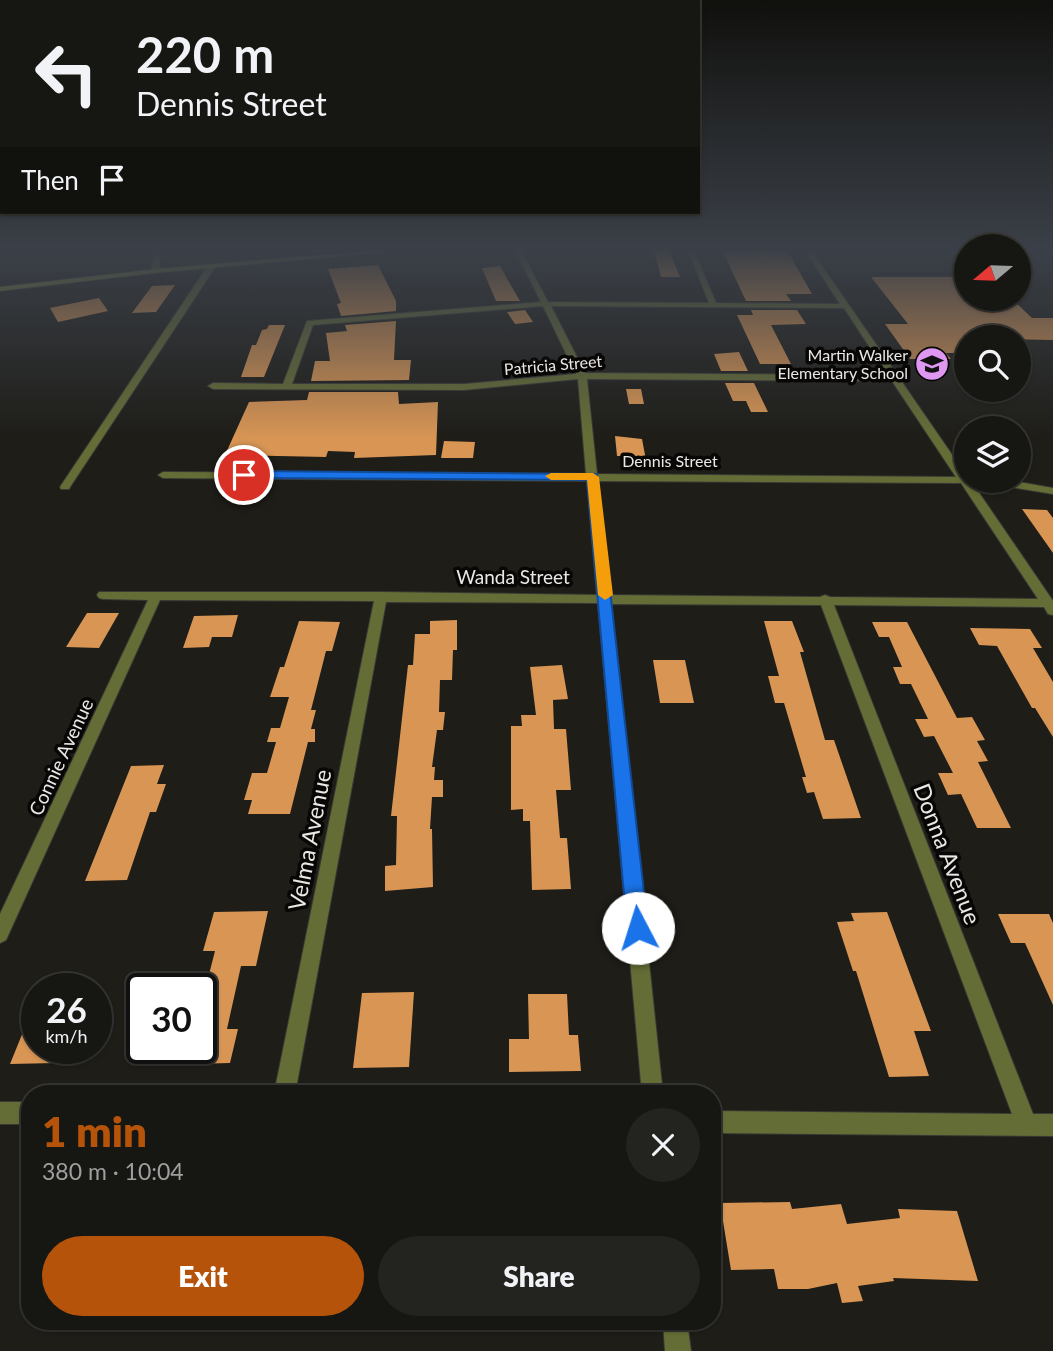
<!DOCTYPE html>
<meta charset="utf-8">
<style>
:root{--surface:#161612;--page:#232320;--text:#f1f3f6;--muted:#9e9f9f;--line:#353532;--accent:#b45309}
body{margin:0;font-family:Lato,sans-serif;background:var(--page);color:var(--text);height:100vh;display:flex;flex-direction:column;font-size:26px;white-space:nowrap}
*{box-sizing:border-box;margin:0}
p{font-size:23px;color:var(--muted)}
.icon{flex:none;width:38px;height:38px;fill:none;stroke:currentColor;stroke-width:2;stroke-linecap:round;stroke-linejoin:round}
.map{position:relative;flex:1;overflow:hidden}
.drawer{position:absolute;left:21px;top:1085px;width:700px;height:245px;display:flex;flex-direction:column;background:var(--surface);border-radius:28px;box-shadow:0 2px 5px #0004,0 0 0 2px var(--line)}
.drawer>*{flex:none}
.top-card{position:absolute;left:0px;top:0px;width:700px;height:214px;box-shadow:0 2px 5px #0004,0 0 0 2px var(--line);background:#161612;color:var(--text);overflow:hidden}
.needle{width:46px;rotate:251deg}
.fabs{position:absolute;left:954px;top:234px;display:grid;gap:14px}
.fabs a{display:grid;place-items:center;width:77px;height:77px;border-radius:50%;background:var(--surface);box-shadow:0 2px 5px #0004,0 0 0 2px var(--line);font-size:35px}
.speed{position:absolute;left:21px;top:973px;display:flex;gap:14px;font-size:35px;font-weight:700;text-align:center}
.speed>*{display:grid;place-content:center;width:91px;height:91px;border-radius:50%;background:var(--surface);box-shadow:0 2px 5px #0004,0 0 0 2px var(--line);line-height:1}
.speed small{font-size:18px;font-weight:400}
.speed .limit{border:4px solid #111;border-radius:10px;background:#fff;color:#111}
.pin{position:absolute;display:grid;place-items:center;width:60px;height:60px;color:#fff;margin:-30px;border:4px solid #fff;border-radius:50%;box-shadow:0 2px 7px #0007}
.me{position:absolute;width:77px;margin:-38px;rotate:355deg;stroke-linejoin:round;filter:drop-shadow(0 0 5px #0008)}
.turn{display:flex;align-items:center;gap:24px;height:147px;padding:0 21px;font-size:32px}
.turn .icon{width:91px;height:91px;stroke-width:2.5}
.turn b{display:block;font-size:49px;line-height:60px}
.then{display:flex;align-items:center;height:66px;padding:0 21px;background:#0003;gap:14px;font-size:26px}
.round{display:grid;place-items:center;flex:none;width:74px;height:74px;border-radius:37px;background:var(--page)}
.overview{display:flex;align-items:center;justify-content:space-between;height:119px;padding:0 21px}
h1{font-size:42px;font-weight:800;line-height:52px;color:var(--accent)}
.button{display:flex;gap:14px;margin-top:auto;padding:14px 21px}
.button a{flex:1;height:80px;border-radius:42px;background:var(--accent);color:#fff;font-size:28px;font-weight:800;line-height:80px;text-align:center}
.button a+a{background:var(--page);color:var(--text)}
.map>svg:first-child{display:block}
.building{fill:#d89554}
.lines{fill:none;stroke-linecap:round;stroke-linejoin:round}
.street-casing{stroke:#3a3935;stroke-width:2}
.secondary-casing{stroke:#3a3935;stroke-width:2}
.street{fill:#656d36;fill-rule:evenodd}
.secondary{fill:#8e9b3e;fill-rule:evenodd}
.route{fill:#1a73e8;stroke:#114b97;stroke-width:2}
.slow{fill:#f59e0b}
.labels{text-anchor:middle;stroke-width:7;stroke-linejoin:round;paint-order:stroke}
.far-poi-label{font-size:16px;fill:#e9e8e4;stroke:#080706;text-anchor:end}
.far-street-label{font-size:16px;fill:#e9e8e4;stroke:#080706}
.street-label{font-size:19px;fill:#e9e8e4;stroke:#080706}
.near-street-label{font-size:23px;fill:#e9e8e4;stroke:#080706}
</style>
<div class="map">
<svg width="1053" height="1351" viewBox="0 0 1053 1351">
<rect width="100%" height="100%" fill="#1e1d18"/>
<!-- building -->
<g class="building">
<path d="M 654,250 L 669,250 L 680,277 L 661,277 Z"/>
<path d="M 722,250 L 788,252 L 812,294 L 786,294 L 791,301 L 746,301 Z"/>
<path d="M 378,265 L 396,301 L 396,311 L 341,316 L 337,304 L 341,303 L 328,269 Z"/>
<path d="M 500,266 L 509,282 L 520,301 L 496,301 L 482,268 Z"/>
<path d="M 871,277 L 966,277 L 966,299 L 1012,299 L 1032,318 L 1053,318 L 1053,340 L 966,338 L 966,353 L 946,353 L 951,359 L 910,359 L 885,324 L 908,324 Z"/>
<path d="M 175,285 L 156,312 L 132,313 L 152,286 Z"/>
<path d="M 99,298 L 108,311 L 58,322 L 50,308 Z"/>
<path d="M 525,310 L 533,322 L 515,324 L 507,312 Z"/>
<path d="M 751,310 L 797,310 L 806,324 L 771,325 L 791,364 L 760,364 L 737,315 L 753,315 Z"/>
<path d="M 396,321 L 394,360 L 411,360 L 409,380 L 311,381 L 315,361 L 330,361 L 326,333 L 347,331 L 345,325 Z"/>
<path d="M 269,325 L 285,325 L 264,377 L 241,377 L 252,345 L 256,345 L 262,330 L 267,329 Z"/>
<path d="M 739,352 L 748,371 L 721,371 L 714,354 Z"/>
<path d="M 725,383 L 754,383 L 768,412 L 751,412 L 746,401 L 733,401 Z"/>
<path d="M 626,389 L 641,389 L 644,404 L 629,404 Z"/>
<path d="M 309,392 L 398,392 L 399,404 L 438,402 L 436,455 L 354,458 L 355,452 L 328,451 L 326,457 L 225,455 L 249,402 L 307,400 Z"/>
<path d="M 615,436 L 642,439 L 646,460 L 627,460 L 627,456 L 617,456 Z"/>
<path d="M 444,441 L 475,442 L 473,458 L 441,458 Z"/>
<path d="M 1022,509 L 1047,510 L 1053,518 L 1053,553 Z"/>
<path d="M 87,613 L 119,613 L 99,648 L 66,647 Z"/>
<path d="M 238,615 L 232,637 L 212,637 L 209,647 L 183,648 L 194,616 Z"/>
<path d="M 457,620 L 457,650 L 453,650 L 452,680 L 440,680 L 439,712 L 445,712 L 443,730 L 437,730 L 432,767 L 435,767 L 434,780 L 443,780 L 443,797 L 432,797 L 430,829 L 432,829 L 433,887 L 385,891 L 385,866 L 396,865 L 397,816 L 391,816 L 408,665 L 413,665 L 415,634 L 430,634 L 430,621 Z"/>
<path d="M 299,621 L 340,622 L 332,651 L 326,651 L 311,710 L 316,710 L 311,729 L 315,729 L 315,742 L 308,742 L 290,814 L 248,814 L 252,800 L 244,800 L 252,773 L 267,773 L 276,742 L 267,742 L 271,728 L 280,728 L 289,697 L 270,697 L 280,667 L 284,667 Z"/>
<path d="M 764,621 L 792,621 L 804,652 L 800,652 L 825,740 L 834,740 L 861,818 L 823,819 L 814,792 L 807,793 L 802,777 L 806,777 L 784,703 L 775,703 L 768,676 L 779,676 Z"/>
<path d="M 872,622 L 907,622 L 957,718 L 972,717 L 985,740 L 977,741 L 988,761 L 978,762 L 1011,828 L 977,828 L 961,794 L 948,795 L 938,773 L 953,773 L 934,736 L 924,737 L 915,719 L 928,719 L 911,684 L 900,684 L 893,667 L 902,667 L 889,637 L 879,637 Z"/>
<path d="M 970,628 L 1030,629 L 1042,648 L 1033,648 L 1053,682 L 1053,737 L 1035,708 L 1032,708 L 997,646 L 979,645 Z"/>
<path d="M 653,660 L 685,660 L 694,703 L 660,703 Z"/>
<path d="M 562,665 L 568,699 L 553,700 L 554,729 L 566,729 L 571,790 L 556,790 L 560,838 L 567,838 L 571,889 L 532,890 L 530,821 L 523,821 L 523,809 L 511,810 L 511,726 L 522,726 L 521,715 L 536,715 L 530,667 Z"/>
<path d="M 164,765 L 157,784 L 166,784 L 156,812 L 150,812 L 127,880 L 85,881 L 131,766 Z"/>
<path d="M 268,911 L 256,966 L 241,966 L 227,1029 L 238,1029 L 230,1063 L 158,1065 L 162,1048 L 201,1048 L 201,990 L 205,990 L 215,951 L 203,951 L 214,912 Z"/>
<path d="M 887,912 L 931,1031 L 914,1031 L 929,1076 L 889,1077 L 856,971 L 853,971 L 837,922 L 854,921 L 851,913 Z"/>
<path d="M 998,914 L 1049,914 L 1053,923 L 1053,1005 L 1025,943 L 1011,943 Z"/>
<path d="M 414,992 L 409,1067 L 353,1068 L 362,993 Z"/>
<path d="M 528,994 L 567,994 L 569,1035 L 578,1035 L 581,1071 L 509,1072 L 509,1039 L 529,1039 Z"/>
<path d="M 36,1000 L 37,1048 L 61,1048 L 56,1063 L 10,1064 Z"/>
<path d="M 790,1202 L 792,1209 L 841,1204 L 847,1224 L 900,1218 L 898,1209 L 957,1211 L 978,1281 L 893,1278 L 894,1281 L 858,1286 L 863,1301 L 842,1303 L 837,1283 L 808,1289 L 778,1289 L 774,1269 L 731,1270 L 720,1203 Z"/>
</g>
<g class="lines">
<!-- street casing -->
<g class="street-casing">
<g id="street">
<path d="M 0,250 L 28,250 L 0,253 Z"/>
<path d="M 155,250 L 161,250 L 159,271 L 155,273 L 151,271 Z"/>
<path d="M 515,250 L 521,250 L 548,302 L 709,303 L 688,250 L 694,250 L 716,303 L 840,304 L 805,250 L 811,250 L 966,475 L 966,481 L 971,481 L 1053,601 L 1053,615 L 1048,614 L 1044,607 L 834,605 L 1033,1114 L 1053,1114 L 1053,1136 L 712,1133 L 712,1111 L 1012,1114 L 821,605 L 611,604 L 663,1094 L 642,1094 L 598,603 L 386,602 L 295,1094 L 274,1094 L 374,601 L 160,600 L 6,940 L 0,943 L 0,914 L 148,600 L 103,599 L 99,598 L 97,595 L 99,592 L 381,592 L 597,595 L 587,481 L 163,478 L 158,475 L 163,472 L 586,474 L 578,379 L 464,390 L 213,389 L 208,386 L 213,383 L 283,384 L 307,321 L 541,302 ZM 543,306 L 576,374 L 464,384 L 292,384 L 313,325 ZM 551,306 L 844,308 L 888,375 L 585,373 ZM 587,379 L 892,381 L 956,477 L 597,474 ZM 598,481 L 961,483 L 1038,599 L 830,597 L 825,595 L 820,597 L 610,595 Z"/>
<path d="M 209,264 L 216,266 L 70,487 L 69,489 L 61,489 L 60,487 Z"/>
<path d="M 987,481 L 1013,481 L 1053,488 L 1053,494 L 992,484 Z"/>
<rect x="0" y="1102" width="30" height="22"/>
<path d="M 663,1321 L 687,1321 L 691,1351 L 665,1351 Z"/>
</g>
</g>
<!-- secondary casing -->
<g class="secondary-casing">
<path id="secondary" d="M 381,250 L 408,250 L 155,273 L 0,291 L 0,287 L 155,269 Z"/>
</g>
<!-- street -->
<use href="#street" class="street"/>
<!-- secondary -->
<use href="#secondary" class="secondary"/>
</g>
<!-- sky -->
<linearGradient id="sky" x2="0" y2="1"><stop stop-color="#10100d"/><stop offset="0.57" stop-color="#3b4048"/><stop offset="1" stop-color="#3b4048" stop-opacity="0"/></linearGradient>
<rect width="1053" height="439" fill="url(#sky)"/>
<!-- route -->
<path class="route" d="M 244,471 L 597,474 L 648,928 L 645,935 L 638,938 L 630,935 L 627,928 L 587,480 L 239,478 L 239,472 Z"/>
<!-- slow -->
<path class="slow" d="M 593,473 L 599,477 L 613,595 L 605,600 L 598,595 L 587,480 L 551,480 L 545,476 L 551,473 Z"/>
<!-- icons -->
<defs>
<g id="school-disc" transform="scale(1.75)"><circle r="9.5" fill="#de98f2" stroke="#080706"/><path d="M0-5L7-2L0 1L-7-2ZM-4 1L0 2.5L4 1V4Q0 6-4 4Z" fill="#111"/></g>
</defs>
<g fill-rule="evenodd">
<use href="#school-disc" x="932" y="364"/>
</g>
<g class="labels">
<!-- far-poi labels -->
<g class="far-poi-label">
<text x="908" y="361">Martin Walker<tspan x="908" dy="18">Elementary School</tspan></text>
</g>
<!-- far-street labels -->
<g class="far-street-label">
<text transform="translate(553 365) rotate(-5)" y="6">Patricia Street</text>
<text x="670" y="467">Dennis Street</text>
</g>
<!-- street labels -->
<g class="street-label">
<text x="513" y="584">Wanda Street</text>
<text transform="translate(61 757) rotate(-65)" y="7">Connie Avenue</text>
</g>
<!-- near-street labels -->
<g class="near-street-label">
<text transform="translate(310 840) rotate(-79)" y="8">Velma Avenue</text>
<text transform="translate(947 854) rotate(69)" y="8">Donna Avenue</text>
</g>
</g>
</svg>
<div class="fabs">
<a><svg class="needle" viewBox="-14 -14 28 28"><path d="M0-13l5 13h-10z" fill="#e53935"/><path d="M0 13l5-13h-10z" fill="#9e9f9f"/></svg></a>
<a><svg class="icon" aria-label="search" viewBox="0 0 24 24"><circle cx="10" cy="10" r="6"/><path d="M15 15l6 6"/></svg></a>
<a><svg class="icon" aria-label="layers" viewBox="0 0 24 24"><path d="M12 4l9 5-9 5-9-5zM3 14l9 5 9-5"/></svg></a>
</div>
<div class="speed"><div>26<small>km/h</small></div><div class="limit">30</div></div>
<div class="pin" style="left:244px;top:475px;background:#d93025"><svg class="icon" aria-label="arrive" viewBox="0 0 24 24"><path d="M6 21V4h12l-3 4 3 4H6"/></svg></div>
<svg class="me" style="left:638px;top:928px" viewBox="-20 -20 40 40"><circle r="19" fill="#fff"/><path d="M0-13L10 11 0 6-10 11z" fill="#1a73e8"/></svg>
<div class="top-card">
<div class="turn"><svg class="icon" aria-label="left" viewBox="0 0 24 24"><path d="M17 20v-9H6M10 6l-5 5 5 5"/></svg><div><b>220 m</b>Dennis Street</div></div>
<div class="then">Then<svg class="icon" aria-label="arrive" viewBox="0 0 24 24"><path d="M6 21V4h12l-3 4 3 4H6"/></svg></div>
</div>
<section class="drawer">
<div class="overview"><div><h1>1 min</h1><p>380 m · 10:04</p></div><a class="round"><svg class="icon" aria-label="close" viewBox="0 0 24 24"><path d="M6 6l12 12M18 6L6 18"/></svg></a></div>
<div class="button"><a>Exit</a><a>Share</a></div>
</section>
</div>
